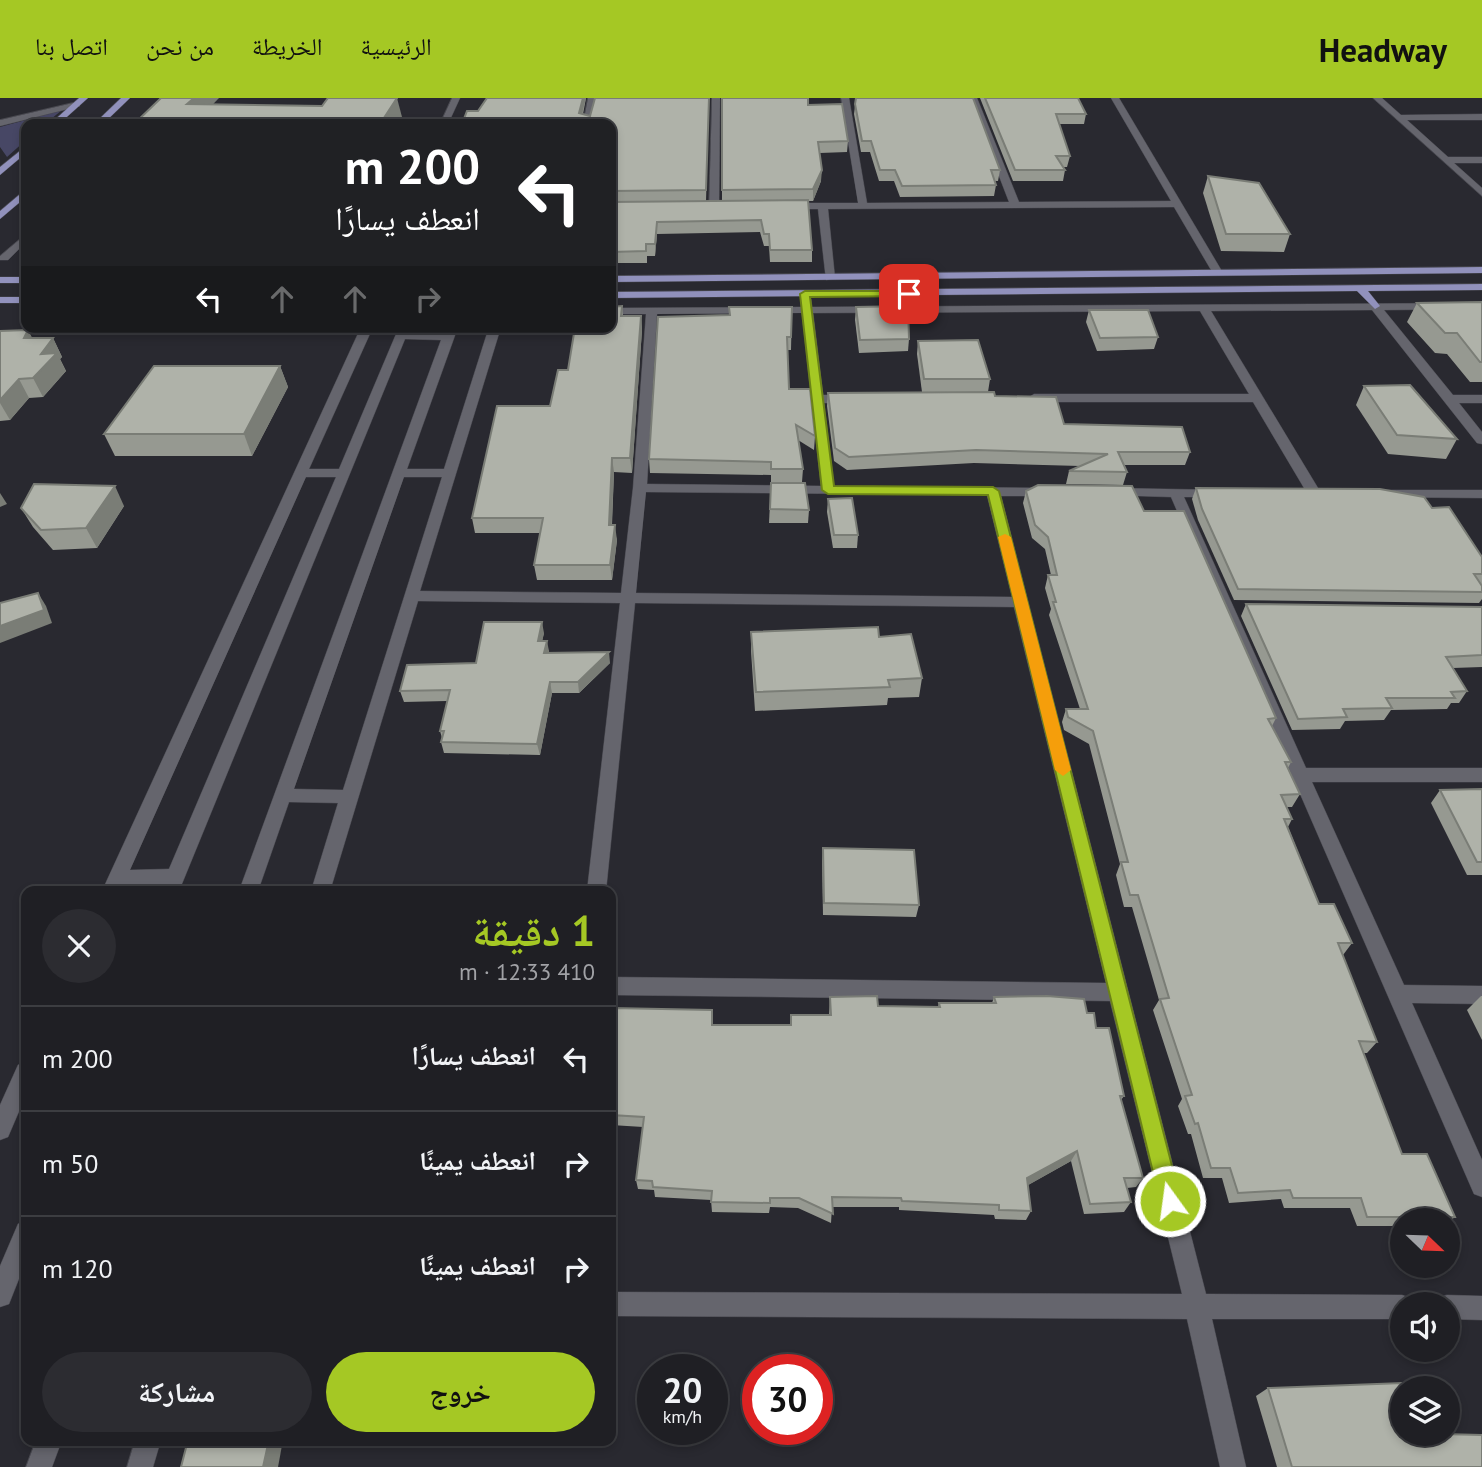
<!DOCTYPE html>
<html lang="ar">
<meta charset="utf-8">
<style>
:root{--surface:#1f1f24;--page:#2c2c31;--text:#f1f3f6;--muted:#a1a2a6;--line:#3c3d41;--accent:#a5c824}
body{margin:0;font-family:"PT Sans","Noto Naskh Arabic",sans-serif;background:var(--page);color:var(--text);direction:rtl;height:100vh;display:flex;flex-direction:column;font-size:26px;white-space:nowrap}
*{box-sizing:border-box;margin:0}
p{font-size:23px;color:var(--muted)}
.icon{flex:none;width:38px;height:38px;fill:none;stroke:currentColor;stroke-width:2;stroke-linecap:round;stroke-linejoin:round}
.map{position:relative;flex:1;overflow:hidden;direction:ltr}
.sheet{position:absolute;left:21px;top:788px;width:595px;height:560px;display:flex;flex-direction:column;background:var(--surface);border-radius:14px;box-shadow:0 4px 10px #0003,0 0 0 2px var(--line);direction:rtl}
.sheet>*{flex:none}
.top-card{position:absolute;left:21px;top:21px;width:595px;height:214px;border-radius:14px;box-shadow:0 4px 10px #0003,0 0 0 2px var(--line);direction:rtl;background:#202124;color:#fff;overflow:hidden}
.needle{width:46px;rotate:113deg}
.buttons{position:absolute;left:1390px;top:1110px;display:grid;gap:14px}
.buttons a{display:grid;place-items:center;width:70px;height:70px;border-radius:50%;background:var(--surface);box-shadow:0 4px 10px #0003,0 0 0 2px var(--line);font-size:35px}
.speed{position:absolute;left:637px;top:1256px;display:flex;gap:14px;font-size:35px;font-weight:700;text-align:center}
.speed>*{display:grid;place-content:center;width:91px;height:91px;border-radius:50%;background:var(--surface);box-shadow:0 4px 10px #0003,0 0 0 2px var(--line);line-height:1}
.speed small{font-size:18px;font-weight:400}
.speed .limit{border:10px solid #d22;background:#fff;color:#111}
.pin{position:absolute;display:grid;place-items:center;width:60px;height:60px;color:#fff;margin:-30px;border-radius:14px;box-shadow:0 4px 10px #0006}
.me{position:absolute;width:77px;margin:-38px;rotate:346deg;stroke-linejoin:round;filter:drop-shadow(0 0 5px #0008)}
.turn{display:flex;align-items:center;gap:24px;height:147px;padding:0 21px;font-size:32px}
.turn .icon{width:91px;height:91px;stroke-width:2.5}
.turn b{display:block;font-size:49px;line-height:60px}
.lanes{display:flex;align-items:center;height:66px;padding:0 21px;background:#0003;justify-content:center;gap:35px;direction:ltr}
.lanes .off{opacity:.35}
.round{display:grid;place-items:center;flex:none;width:74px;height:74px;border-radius:37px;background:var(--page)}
.summary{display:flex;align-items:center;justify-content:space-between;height:119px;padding:0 21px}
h1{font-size:42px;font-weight:700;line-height:52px;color:var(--accent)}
.action{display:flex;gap:14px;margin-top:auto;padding:14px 21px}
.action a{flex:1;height:80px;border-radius:42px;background:var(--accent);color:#111;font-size:28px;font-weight:700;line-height:80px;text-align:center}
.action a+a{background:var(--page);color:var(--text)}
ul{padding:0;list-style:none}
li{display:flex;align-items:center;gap:21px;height:105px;padding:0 21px;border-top:2px solid var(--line)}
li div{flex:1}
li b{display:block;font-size:26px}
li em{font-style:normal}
header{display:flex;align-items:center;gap:42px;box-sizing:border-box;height:98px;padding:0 35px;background:var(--accent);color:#111}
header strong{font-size:33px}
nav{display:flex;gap:38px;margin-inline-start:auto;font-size:24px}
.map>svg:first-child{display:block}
.green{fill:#474765}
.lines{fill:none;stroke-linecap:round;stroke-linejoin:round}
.minor-casing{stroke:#47474e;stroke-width:1}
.major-casing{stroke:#47474e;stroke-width:1}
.minor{fill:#65656d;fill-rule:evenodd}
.major{fill:#9191bc;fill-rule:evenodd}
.wall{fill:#969991}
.shaded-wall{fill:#7a7d76}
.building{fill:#afb2a9;stroke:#7a7d76;stroke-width:2}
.route{fill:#a5c824;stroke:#6b8217;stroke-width:2}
.slow{fill:#f59e0b}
</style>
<header>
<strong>Headway</strong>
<nav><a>الرئيسية</a><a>الخريطة</a><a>من نحن</a><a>اتصل بنا</a></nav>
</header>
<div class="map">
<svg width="1482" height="1369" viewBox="0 0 1482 1369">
<rect width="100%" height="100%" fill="#292930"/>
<!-- green -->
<path class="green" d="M 62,12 L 45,26 L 26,26 L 26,42 L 7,59 L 0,49 L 0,29 Z"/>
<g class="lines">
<!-- minor casing -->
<g class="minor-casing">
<g id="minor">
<path d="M 452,0 L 460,0 L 448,26 L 440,26 Z"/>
<path d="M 588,0 L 596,0 L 591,26 L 583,26 Z"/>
<path d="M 712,0 L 720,0 L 719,109 L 714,112 L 709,109 Z"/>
<path d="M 841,0 L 849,0 L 867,105 L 1009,104 L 969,0 L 977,0 L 1019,104 L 1171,103 L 1111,0 L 1119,0 L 1223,175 L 1214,177 L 1174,109 L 828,111 L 835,180 L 826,182 L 818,111 L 786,111 L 781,108 L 786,105 L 858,105 Z"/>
<path d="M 1373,0 L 1382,0 L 1401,17 L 1482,16 L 1482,22 L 1407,22 L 1448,59 L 1482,59 L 1482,65 L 1454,65 L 1482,90 L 1482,98 Z"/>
<path d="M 77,4 L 80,8 L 0,28 L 0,22 Z"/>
<path d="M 26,136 L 26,144 L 8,162 L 0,162 L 0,158 Z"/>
<path d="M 806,198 L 811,201 L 812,209 L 1482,205 L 1482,211 L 1384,212 L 1453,297 L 1482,297 L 1482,305 L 1459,305 L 1482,334 L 1482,346 L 1477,345 L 1372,212 L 1211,213 L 1321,395 L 1314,399 L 1307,395 L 1253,304 L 1034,304 L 1028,300 L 1034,296 L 1249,296 L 1200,213 L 813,215 L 823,297 L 849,297 L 855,301 L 849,305 L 824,305 L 834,388 L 1048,390 L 1055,394 L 1048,398 L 1001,398 L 1206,1196 L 1402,1197 L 1411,1200 L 1413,1206 L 1402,1206 L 1402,1221 L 1212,1221 L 1246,1369 L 1220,1369 L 1187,1221 L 611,1218 L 611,1194 L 1182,1196 L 1110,903 L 611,897 L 611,879 L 1106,885 L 1014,509 L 635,505 L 606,793 L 587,793 L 620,505 L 418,503 L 330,793 L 311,793 L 338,705 L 289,704 L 258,793 L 239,793 L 441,242 L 405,241 L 179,793 L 160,793 L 162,787 L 123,788 L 121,793 L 102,793 L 361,229 L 373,229 L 309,371 L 339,371 L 399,229 L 411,229 L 408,235 L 444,235 L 446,229 L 458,229 L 407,371 L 444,371 L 489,229 L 501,229 L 420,493 L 621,495 L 633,390 L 646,216 L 611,216 L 611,210 L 801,209 L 801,201 ZM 802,215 L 821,388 L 647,386 L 657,216 ZM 306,379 L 336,379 L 169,771 L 130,772 ZM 404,379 L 442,379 L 343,692 L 294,691 ZM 646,394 L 987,397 L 1012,499 L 636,495 Z"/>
<path d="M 1111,390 L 1221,392 L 1223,395 L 1216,399 L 1184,399 L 1306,670 L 1482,670 L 1482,684 L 1312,684 L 1404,887 L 1482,888 L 1482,906 L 1412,905 L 1482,1062 L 1482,1099 L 1474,1096 L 1171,399 L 1106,397 L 1104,394 Z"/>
<path d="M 1384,392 L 1482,392 L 1482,400 L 1379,399 L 1379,393 Z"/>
<path d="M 26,964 L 26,997 L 8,1039 L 0,1042 L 0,1007 L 18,967 Z"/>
<path d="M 26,1122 L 26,1163 L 9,1206 L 0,1209 L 0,1168 L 18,1126 Z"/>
<path d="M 1447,1197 L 1482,1198 L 1482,1222 L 1447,1221 L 1447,1206 L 1436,1206 L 1438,1200 Z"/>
<path d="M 36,1342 L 62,1342 L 52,1369 L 26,1369 Z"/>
<path d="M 135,1342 L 161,1342 L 153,1369 L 127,1369 Z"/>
</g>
</g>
<!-- major casing -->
<g class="major-casing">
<g id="major">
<path d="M 79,0 L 88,0 L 59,26 L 50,26 Z"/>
<path d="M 121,0 L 130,0 L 103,26 L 94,26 Z"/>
<path d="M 26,48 L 26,55 L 0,77 L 0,69 Z"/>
<path d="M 26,91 L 26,99 L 0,121 L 0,113 Z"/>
<path d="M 1482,169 L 1482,175 L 611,184 L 611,178 Z"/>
<rect x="0" y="179" width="26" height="6"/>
<path d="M 1482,186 L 1482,192 L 1368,193 L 1380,208 L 1375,211 L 1357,193 L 611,200 L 611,194 Z"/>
<rect x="0" y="199" width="26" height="6"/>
</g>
</g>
<!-- minor -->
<use href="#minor" class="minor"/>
<!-- major -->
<use href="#major" class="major"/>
</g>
<!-- wall -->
<g class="wall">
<path d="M 586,0 L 583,16 L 590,18 L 709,0 L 706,103 L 722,103 L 722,0 L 808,7 L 848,43 L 847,54 L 820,55 L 821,83 L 813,103 L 808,103 L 812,152 L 812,164 L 770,164 L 769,148 L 764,148 L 760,134 L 657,136 L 655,158 L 647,158 L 647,165 L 611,165 L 611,26 L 478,13 Z"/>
<path d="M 856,0 L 1000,72 L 998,83 L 995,83 L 996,87 L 994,98 L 900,99 L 894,83 L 879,83 L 870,54 L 861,54 L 854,16 Z"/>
<path d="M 980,0 L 1078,0 L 1086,16 L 1084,26 L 1059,26 L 1070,58 L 1067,69 L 1063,69 L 1065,72 L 1063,83 L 1013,83 Z"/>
<path d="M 1208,78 L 1290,136 L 1284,154 L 1221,153 L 1203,95 Z"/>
<path d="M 1482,204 L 1482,284 L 1470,284 L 1447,256 L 1435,255 L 1407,224 L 1417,205 Z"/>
<path d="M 622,208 L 623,218 L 641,218 L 642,232 L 632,375 L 614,374 L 612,427 L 617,442 L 612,482 L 537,482 L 534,467 L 540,435 L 475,435 L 472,420 L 550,308 L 568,272 Z"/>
<path d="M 729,209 L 792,209 L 791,252 L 787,252 L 789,291 L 815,338 L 814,352 L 798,342 L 803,371 L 802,384 L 771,384 L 771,377 L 650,375 L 649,361 L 729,217 Z"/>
<path d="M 856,209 L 909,241 L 908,253 L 859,255 L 855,222 Z"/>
<path d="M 1089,212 L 1158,239 L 1154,251 L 1097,253 L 1086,224 Z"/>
<path d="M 28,232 L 32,240 L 53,240 L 62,259 L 60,261 L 66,273 L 43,299 L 29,300 L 10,322 L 0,323 L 0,233 Z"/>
<path d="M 918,243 L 990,281 L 988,294 L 922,294 L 917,256 Z"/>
<path d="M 280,268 L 288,289 L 252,358 L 115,358 L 104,336 Z"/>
<path d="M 1364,288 L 1457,341 L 1446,361 L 1388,356 L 1356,307 Z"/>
<path d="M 828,295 L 995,298 L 1064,326 L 1190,354 L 1185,367 L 1123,367 L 1127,374 L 1123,387 L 1066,386 L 1069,373 L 1080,368 L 974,365 L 847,372 L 834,363 L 827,308 Z"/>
<path d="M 771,385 L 809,412 L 808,425 L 769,425 Z"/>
<path d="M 1196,390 L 1432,410 L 1482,459 L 1482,501 L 1479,505 L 1234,502 L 1198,422 L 1192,401 Z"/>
<path d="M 1026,393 L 1144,413 L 1276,620 L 1272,628 L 1291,664 L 1288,670 L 1300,696 L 1292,709 L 1287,709 L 1292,721 L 1288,729 L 1319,806 L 1352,845 L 1343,857 L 1377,944 L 1367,955 L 1363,955 L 1402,1056 L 1455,1119 L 1447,1125 L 1447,1122 L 1402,1122 L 1402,1128 L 1357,1128 L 1350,1110 L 1284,1110 L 1281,1101 L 1229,1105 L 1222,1080 L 1203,1080 L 1191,1036 L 1188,1036 L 1178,1008 L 1182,1001 L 1153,912 L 1159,902 L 1132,809 L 1124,809 L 1116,777 L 1120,766 L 1089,646 L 1064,632 L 1062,624 L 1066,611 L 1080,611 L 1049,517 L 1051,511 L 1045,490 L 1048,477 L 1051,477 L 1045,451 L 1032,440 L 1023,405 Z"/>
<path d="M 828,401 L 858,437 L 857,450 L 833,450 L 827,414 Z"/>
<path d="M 124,408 L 97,450 L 53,452 L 33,429 L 21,410 Z"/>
<path d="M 1246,506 L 1482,509 L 1482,569 L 1453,570 L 1467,593 L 1459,605 L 1451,605 L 1447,611 L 1391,612 L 1384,622 L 1345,623 L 1340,631 L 1292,632 L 1241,518 Z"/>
<path d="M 751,534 L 879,539 L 922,580 L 919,599 L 888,600 L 887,607 L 755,613 L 751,553 Z"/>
<path d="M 544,535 L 542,543 L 549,553 L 548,555 L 610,565 L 579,595 L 552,595 L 540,657 L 444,655 L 441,644 L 442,640 L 440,633 L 447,603 L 404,604 L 400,593 L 476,565 Z"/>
<path d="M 1482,691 L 1482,777 L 1467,777 L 1431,705 L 1440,692 Z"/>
<path d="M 823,750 L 919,807 L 916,819 L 823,817 L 822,763 Z"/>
<path d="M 1481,898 L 1482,898 L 1482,942 L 1467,912 Z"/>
<path d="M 830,899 L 878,908 L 938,909 L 939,905 L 992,905 L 994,899 L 1087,915 L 1096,930 L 1124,998 L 1121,1002 L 1143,1080 L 1136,1089 L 1127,1090 L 1131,1104 L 1124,1114 L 1084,1116 L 1071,1063 L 1028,1087 L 1031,1113 L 1026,1122 L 995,1121 L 994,1117 L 899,1112 L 899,1109 L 832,1109 L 831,1125 L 798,1110 L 770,1109 L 769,1115 L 712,1114 L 711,1102 L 655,1099 L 654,1092 L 638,1091 L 636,1082 L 643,1029 L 611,1027 L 611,923 L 713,927 L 790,927 L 791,917 L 829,917 Z"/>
<path d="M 1268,1290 L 1422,1336 L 1482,1369 L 1277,1369 L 1256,1298 Z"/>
</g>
<!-- shaded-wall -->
<g class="shaded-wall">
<path d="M 194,0 L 219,0 L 194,26 L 187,6 Z"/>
<path d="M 397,0 L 402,19 L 397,26 L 380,26 Z"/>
<path d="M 583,0 L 586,0 L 580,25 L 579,15 Z"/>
<path d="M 822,72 L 821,83 L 813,103 L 813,91 Z"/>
<path d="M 657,124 L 657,136 L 655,158 L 655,146 Z"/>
<path d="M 641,218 L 642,232 L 632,375 L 630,360 Z"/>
<path d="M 28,232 L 37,250 L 24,240 Z"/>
<path d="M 53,240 L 62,259 L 60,261 L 66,273 L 43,299 L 33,280 L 41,256 Z"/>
<path d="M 280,268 L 288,289 L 252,358 L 244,336 Z"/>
<path d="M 19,281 L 29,300 L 10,322 L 0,305 L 0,302 Z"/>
<path d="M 612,360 L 614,374 L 611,442 L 609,427 Z"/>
<path d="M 115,388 L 124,408 L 97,450 L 86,430 Z"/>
<path d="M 0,395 L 7,406 L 0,409 Z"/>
<path d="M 615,427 L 617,442 L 612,482 L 610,467 Z"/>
<path d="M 38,495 L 46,508 L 52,525 L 0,545 L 0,528 Z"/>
<path d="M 542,524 L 544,535 L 540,553 L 538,543 Z"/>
<path d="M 547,543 L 549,553 L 546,566 L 544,555 Z"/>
<path d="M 609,554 L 610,565 L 579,595 L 578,584 Z"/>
<path d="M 550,584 L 552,595 L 540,657 L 537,646 Z"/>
<path d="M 1077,1053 L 1071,1063 L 1023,1090 L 1027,1080 Z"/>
<path d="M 269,1342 L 283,1342 L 278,1369 L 263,1369 Z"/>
</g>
<!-- building -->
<g class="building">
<path d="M 161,0 L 194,0 L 187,6 L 322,8 L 328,0 L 397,0 L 380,26 L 134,26 Z"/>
<path d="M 487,0 L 583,0 L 579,15 L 590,18 L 595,0 L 709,0 L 706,92 L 611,93 L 611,26 L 462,26 L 467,13 L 478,13 Z"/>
<path d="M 722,0 L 808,0 L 808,7 L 842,6 L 848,43 L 818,44 L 822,72 L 813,91 L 722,92 Z"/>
<path d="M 856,0 L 973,0 L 1000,72 L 991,72 L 996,87 L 902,88 L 895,72 L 880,72 L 871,43 L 862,43 L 855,6 Z"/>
<path d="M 985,0 L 1078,0 L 1086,16 L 1056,16 L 1070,58 L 1056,58 L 1065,72 L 1015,72 Z"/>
<path d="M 1208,78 L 1259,85 L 1290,136 L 1226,136 Z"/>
<path d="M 808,102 L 812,152 L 770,152 L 769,136 L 764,136 L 761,122 L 657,124 L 655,146 L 646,146 L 646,153 L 611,154 L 611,104 Z"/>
<path d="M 1482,204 L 1482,264 L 1480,264 L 1457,235 L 1445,235 L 1417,205 Z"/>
<path d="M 622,208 L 621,218 L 641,218 L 630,360 L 612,360 L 609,427 L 615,427 L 610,467 L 534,467 L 543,420 L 472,420 L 497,308 L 550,308 L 558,272 L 568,272 L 575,229 L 611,229 L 611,209 Z"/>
<path d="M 908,208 L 909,241 L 860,242 L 856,209 Z"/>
<path d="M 729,209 L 792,209 L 791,239 L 787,239 L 789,291 L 810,291 L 815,338 L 796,327 L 803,371 L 771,371 L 771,364 L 649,361 L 658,219 L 730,217 Z"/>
<path d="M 1089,212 L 1148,212 L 1158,239 L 1100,240 Z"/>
<path d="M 28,232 L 24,240 L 53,240 L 41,256 L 57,255 L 33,280 L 19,281 L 0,302 L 0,233 Z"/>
<path d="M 978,242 L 990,281 L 924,281 L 918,243 Z"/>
<path d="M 154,268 L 280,268 L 244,336 L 104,336 Z"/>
<path d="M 1410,287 L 1457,341 L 1397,337 L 1364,288 Z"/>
<path d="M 994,294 L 995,298 L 1056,299 L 1064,326 L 1182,329 L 1190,354 L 1118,354 L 1127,374 L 1069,373 L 1108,356 L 976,352 L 849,359 L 835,350 L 828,295 Z"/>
<path d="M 771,385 L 805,385 L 809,412 L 770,411 Z"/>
<path d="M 34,386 L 115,388 L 86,430 L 41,432 L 21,410 Z"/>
<path d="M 1038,387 L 1132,388 L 1144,413 L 1184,413 L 1276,620 L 1268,621 L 1291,664 L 1285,664 L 1300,696 L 1281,697 L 1292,721 L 1284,721 L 1319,806 L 1334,806 L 1352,845 L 1338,845 L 1377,944 L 1359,943 L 1402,1056 L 1427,1056 L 1455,1119 L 1367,1119 L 1361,1100 L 1293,1100 L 1290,1092 L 1238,1095 L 1230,1070 L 1211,1070 L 1198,1025 L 1195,1026 L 1185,998 L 1192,997 L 1160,901 L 1169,900 L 1138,797 L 1130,797 L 1121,764 L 1128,764 L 1093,633 L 1068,619 L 1066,611 L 1088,611 L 1053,504 L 1056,504 L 1048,477 L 1057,477 L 1048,439 L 1035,427 L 1026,393 Z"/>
<path d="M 1196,390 L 1380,391 L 1424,399 L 1432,410 L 1449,409 L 1482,459 L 1482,476 L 1474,476 L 1482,488 L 1482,494 L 1238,491 L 1202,411 Z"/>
<path d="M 852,400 L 858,437 L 834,437 L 828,401 Z"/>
<path d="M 38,495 L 44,512 L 0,528 L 0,505 Z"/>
<path d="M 1246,506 L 1482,509 L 1482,557 L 1446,559 L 1467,593 L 1451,594 L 1455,600 L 1386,600 L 1392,610 L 1343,611 L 1347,619 L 1298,621 Z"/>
<path d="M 484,524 L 542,524 L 538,543 L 547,543 L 544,555 L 609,554 L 578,584 L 550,584 L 537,646 L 441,644 L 444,633 L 440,633 L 450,592 L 400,593 L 407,567 L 476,565 Z"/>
<path d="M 878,529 L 879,539 L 911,536 L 922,580 L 888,582 L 890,589 L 756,594 L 751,534 Z"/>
<path d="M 1482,691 L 1482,764 L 1477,764 L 1440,692 Z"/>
<path d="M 823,750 L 914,752 L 919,807 L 824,805 Z"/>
<path d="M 877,898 L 878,908 L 940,909 L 939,905 L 996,905 L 994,899 L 1047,898 L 1084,901 L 1087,915 L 1094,915 L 1096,930 L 1109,930 L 1124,998 L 1120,998 L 1143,1080 L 1124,1080 L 1131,1104 L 1090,1106 L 1077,1053 L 1027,1080 L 1031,1113 L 999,1112 L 999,1107 L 902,1103 L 901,1100 L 832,1099 L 833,1116 L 799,1100 L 770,1100 L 770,1105 L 711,1104 L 712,1093 L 653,1089 L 652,1083 L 636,1082 L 644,1019 L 611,1017 L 611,923 L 612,910 L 712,912 L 712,927 L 791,927 L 791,917 L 831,917 L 830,899 Z"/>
<path d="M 1403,1285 L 1405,1290 L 1402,1290 L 1402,1335 L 1482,1337 L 1482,1369 L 1292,1369 L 1268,1290 Z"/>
<path d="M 188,1342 L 269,1342 L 263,1369 L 181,1369 Z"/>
</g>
<!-- route -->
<path class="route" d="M 909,193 L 913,198 L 810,199 L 834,388 L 993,389 L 999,393 L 1181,1103 L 1178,1111 L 1170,1114 L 1163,1111 L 1160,1103 L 988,397 L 828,396 L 822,392 L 800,196 L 805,193 Z"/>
<!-- slow -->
<path class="slow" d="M 1005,436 L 1011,439 L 1071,672 L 1063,678 L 1055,672 L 998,439 Z"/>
</svg>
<div class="buttons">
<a><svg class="needle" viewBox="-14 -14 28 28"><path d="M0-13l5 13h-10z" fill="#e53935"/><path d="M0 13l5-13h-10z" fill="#a1a2a6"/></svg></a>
<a><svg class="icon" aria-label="sound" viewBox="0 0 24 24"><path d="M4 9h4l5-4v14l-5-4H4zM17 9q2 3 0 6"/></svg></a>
<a><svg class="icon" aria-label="layers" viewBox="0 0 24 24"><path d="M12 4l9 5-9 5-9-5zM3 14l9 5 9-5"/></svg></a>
</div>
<div class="speed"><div>20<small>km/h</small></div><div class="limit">30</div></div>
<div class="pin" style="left:909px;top:196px;background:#d93025"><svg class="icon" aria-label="arrive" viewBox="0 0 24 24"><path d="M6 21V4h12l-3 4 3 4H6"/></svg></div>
<svg class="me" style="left:1170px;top:1103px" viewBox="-20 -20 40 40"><circle r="17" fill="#a5c824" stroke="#fff" stroke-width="3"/><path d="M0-11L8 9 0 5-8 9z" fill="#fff"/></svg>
<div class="top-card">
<div class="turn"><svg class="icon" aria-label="left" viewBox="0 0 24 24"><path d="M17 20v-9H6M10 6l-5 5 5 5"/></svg><div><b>200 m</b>انعطف يسارًا</div></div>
<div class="lanes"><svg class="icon" aria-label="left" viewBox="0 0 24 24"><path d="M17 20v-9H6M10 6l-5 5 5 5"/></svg><svg class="icon off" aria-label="ahead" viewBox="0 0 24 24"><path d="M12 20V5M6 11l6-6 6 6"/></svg><svg class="icon off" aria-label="ahead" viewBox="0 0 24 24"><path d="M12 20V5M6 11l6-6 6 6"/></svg><svg class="icon off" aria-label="right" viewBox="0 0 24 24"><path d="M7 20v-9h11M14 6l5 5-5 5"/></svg></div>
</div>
<section class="sheet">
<div class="summary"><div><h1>1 دقيقة</h1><p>410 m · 12:33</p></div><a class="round"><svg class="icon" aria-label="close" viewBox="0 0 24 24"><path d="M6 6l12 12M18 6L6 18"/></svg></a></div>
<ul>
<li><svg class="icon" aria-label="left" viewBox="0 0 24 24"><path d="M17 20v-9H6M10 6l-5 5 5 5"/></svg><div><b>انعطف يسارًا</b></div><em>200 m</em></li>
<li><svg class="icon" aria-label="right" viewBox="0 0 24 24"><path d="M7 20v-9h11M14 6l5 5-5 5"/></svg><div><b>انعطف يمينًا</b></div><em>50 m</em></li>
<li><svg class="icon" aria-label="right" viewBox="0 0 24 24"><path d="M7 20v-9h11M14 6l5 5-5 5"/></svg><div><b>انعطف يمينًا</b></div><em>120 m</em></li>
</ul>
<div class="action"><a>خروج</a><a>مشاركة</a></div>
</section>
</div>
